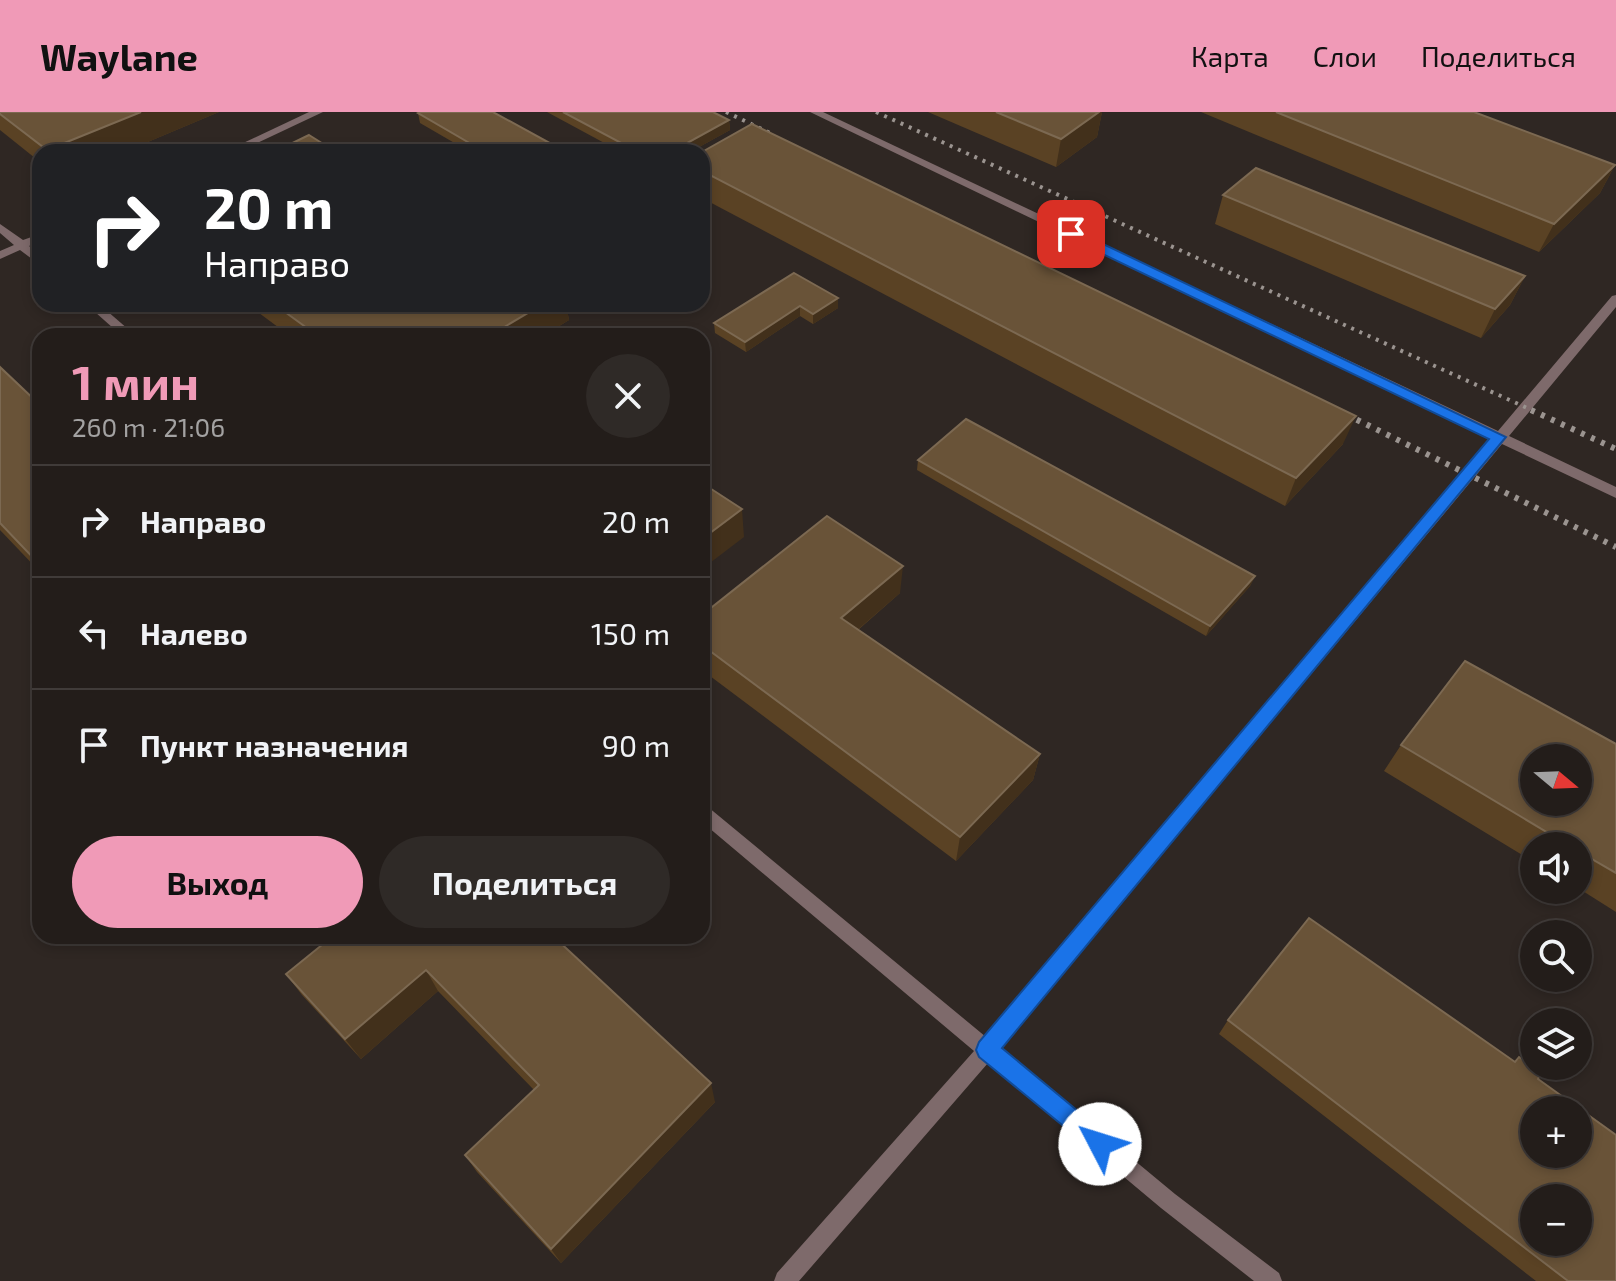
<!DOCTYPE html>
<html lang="ru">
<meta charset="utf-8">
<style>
:root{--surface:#231d1a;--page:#2f2a27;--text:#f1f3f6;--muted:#a3a2a2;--line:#403b39;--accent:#f09ab7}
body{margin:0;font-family:"Exo 2",sans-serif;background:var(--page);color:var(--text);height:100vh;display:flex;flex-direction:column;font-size:30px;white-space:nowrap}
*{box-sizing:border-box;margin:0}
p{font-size:26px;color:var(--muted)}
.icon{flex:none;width:44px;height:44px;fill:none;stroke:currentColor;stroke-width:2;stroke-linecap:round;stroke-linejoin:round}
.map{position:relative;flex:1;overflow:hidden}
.details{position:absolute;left:32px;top:216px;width:678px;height:616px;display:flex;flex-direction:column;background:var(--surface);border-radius:24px;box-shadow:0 4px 12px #0003,0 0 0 2px var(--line)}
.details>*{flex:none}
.top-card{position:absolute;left:32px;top:32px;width:678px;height:168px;border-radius:24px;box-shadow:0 4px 12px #0003,0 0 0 2px var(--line);background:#202124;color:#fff;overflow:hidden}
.needle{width:52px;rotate:109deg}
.fabs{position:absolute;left:1520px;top:632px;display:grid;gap:16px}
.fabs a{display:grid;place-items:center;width:72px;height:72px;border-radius:50%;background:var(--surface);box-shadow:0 4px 12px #0003,0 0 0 2px var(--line);font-size:40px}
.pin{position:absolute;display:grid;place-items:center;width:68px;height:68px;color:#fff;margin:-34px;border-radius:16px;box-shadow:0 4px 12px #0006}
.me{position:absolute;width:88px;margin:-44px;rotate:310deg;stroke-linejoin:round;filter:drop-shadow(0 0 6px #0008)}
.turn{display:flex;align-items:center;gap:28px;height:168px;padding:0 40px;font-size:36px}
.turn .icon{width:104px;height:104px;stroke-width:2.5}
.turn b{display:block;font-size:56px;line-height:68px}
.round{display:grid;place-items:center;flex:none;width:84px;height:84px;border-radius:42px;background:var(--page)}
.summary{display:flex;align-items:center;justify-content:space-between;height:136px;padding:0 40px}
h1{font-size:48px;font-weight:700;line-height:60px;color:var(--accent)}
.button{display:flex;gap:16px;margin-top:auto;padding:16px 40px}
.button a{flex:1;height:92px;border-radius:48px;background:var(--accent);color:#111;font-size:32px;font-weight:700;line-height:92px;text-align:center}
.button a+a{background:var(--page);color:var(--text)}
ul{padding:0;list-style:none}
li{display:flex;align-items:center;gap:24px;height:112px;padding:0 40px;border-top:2px solid var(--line)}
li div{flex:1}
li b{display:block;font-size:30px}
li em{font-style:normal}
header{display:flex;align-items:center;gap:48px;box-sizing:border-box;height:112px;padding:0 40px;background:var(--accent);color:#111}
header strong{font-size:38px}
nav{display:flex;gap:44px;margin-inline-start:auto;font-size:28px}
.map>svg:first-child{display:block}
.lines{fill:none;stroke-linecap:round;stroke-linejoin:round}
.service{fill:#7e6a6b;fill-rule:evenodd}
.rail-far1{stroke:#9b9490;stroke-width:4;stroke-dasharray:3 6;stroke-linecap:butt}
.rail{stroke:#9b9490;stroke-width:6;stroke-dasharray:4 7;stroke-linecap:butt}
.wall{fill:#5a4224}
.shaded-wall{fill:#42301b}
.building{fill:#695338;stroke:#7c6952;stroke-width:2;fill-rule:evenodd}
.route{fill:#1a73e8;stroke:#114b97;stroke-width:2}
</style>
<header>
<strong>Waylane</strong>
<nav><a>Карта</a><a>Слои</a><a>Поделиться</a></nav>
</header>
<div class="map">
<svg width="1616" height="1169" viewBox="0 0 1616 1169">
<rect width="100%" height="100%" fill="#2f2723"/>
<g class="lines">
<!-- service -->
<g class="service">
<path d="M 309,0 L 323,0 L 238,40 L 224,40 Z"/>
<path d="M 810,0 L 823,0 L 1498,319 L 1612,184 L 1616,183 L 1616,195 L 1509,324 L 1616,375 L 1616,386 L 1502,332 L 1000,937 L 1175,1082 L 1279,1161 L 1282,1169 L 1254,1169 L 1161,1096 L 988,951 L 799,1169 L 774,1169 L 777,1161 L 974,939 L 702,710 L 702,693 L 708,695 L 986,925 L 1491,327 Z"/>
<path d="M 0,112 L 23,128 L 40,122 L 40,129 L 29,134 L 40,143 L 40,153 L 20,138 L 0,147 L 0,139 L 14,133 L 0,121 Z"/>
<path d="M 86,192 L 99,192 L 136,224 L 122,224 Z"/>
</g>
<!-- rail-far1 -->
<g class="rail-far1">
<path d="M 726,0 L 772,22"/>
<path d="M 876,0 L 1536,300"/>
<path d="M 1336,298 L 1341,300"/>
</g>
<!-- rail -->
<g class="rail">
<path d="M 1337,298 L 1616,435"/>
<path d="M 1531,298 L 1616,337"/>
</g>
</g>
<!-- wall -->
<g class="wall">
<path d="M 0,0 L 219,0 L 124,40 L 40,40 L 40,50 L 0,18 Z"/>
<path d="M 547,0 L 713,0 L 729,8 L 730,18 L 690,40 L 621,40 Z"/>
<path d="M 928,0 L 1102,0 L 1097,25 L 1056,55 Z"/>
<path d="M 1201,0 L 1474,0 L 1615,53 L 1600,81 L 1539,140 Z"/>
<path d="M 418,1 L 566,40 L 470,40 L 420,11 Z"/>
<path d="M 702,40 L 1343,332 L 1285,394 L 702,86 Z"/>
<path d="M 1223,83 L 1525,164 L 1510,193 L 1481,226 L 1215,112 Z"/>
<path d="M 838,186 L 838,196 L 813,212 L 800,204 L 746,240 L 715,221 L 714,211 Z"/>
<path d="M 247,192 L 566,192 L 569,208 L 543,224 L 290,224 Z"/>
<path d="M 0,255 L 40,293 L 40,460 L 0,418 Z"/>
<path d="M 918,348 L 1255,464 L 1250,474 L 1206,524 L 917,358 Z"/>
<path d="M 900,481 L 858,518 L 1040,642 L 1033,668 L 956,749 L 702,558 L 702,503 Z"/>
<path d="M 1616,632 L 1616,800 L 1578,776 L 1578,734 L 1534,734 L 1534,750 L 1384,659 L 1401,633 Z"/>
<path d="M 553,824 L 715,990 L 561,1151 L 477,1060 L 465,1043 L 534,978 L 438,879 L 361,947 L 302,883 L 286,862 Z"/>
<path d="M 1228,908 L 1514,949 L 1519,945 L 1538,967 L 1616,1169 L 1536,1169 L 1219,922 Z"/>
</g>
<!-- shaded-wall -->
<g class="shaded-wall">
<path d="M 141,0 L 219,0 L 124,40 L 48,40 L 47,38 Z"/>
<path d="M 1099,0 L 1102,0 L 1097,25 L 1056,55 L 1061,27 Z"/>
<path d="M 729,8 L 730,18 L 690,40 L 671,40 Z"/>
<path d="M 1615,53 L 1600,81 L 1539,140 L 1554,112 Z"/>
<path d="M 705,117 L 706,127 L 702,130 L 702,119 Z"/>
<path d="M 1525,164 L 1510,193 L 1481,226 L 1495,197 Z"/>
<path d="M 838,186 L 838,196 L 813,212 L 813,202 Z"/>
<path d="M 543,192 L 566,192 L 569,208 L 543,224 L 489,224 Z"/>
<path d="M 800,194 L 800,204 L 746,240 L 745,230 Z"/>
<path d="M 1356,304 L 1343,332 L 1285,394 L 1296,366 Z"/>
<path d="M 742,397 L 744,425 L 702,457 L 702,427 Z"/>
<path d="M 903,454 L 900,481 L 840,533 L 841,506 Z"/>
<path d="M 1255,464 L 1250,474 L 1206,524 L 1210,514 Z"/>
<path d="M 1040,642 L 1033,668 L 956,749 L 960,725 Z"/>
<path d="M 426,858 L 438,879 L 361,947 L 345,927 Z"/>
<path d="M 711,971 L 715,990 L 561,1151 L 551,1137 Z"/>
</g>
<!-- building -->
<g class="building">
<path d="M 0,0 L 141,0 L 47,38 L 0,2 Z"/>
<path d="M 420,0 L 493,0 L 566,40 L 485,40 L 418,1 Z"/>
<path d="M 563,0 L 713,0 L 729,8 L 671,40 L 638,40 Z"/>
<path d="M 996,0 L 1099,0 L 1061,27 Z"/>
<path d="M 1276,0 L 1474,0 L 1615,53 L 1554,112 Z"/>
<path d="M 752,12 L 1356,304 L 1296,366 L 702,59 L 702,40 Z"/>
<path d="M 309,23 L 336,40 L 274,40 Z"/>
<path d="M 1256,56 L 1525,164 L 1495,197 L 1223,83 Z"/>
<path d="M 794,161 L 838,186 L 813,202 L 800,194 L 745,230 L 714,211 Z"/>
<path d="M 274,192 L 543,192 L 489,224 L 318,224 Z"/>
<path d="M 0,255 L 40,293 L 40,453 L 0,411 Z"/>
<path d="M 966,307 L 1255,464 L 1210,514 L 918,348 Z"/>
<path d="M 702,371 L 742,397 L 702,427 Z"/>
<path d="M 827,404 L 903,454 L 841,506 L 1040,642 L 960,725 L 702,533 L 702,503 Z"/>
<path d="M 1465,549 L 1616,632 L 1616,761 L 1578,739 L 1578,734 L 1570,734 L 1401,633 ZM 1534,646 L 1578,646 L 1578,690 L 1534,690 Z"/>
<path d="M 1309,806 L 1515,950 L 1519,945 L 1541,961 L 1538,967 L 1616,1023 L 1616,1169 L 1568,1169 L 1228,908 ZM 1534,998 L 1578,998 L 1578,1042 L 1534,1042 ZM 1534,1086 L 1578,1086 L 1578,1130 L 1534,1130 Z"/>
<path d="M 333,824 L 553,824 L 711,971 L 551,1137 L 465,1043 L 539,973 L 426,858 L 345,927 L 286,862 Z"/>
</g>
<!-- route -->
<path class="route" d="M 1067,119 L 1076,119 L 1506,325 L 1002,936 L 1108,1024 L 1111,1032 L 1108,1040 L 1100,1044 L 979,945 L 976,938 L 979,930 L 1489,327 L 1067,125 Z"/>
</svg>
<div class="fabs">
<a><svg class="needle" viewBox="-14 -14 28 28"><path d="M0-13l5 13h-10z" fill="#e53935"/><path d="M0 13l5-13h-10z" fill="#a3a2a2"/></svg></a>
<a><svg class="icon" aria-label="sound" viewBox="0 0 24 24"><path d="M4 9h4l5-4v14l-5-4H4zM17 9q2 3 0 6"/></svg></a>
<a><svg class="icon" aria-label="search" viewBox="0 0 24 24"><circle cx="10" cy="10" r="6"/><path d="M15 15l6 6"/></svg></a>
<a><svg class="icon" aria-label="layers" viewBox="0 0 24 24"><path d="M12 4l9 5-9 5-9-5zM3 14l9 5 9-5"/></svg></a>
<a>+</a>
<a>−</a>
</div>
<div class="pin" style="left:1071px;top:122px;background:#d93025"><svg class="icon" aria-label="arrive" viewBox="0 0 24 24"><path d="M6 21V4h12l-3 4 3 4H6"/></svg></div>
<svg class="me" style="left:1100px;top:1032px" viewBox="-20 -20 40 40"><circle r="19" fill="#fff"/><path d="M0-13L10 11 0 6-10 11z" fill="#1a73e8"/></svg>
<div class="top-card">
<div class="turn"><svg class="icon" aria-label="right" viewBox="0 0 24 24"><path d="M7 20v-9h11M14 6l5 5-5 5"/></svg><div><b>20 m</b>Направо</div></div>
</div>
<section class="details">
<div class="summary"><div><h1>1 мин</h1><p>260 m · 21:06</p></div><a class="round"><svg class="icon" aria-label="close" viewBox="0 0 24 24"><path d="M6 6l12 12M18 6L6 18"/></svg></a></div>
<ul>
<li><svg class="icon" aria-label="right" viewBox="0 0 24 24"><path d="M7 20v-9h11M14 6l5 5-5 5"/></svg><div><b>Направо</b></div><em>20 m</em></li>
<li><svg class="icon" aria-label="left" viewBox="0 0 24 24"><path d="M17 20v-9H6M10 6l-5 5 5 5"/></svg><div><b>Налево</b></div><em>150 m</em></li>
<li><svg class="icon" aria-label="arrive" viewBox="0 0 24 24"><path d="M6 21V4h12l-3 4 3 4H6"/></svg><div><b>Пункт назначения</b></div><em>90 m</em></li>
</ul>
<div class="button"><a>Выход</a><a>Поделиться</a></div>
</section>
</div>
